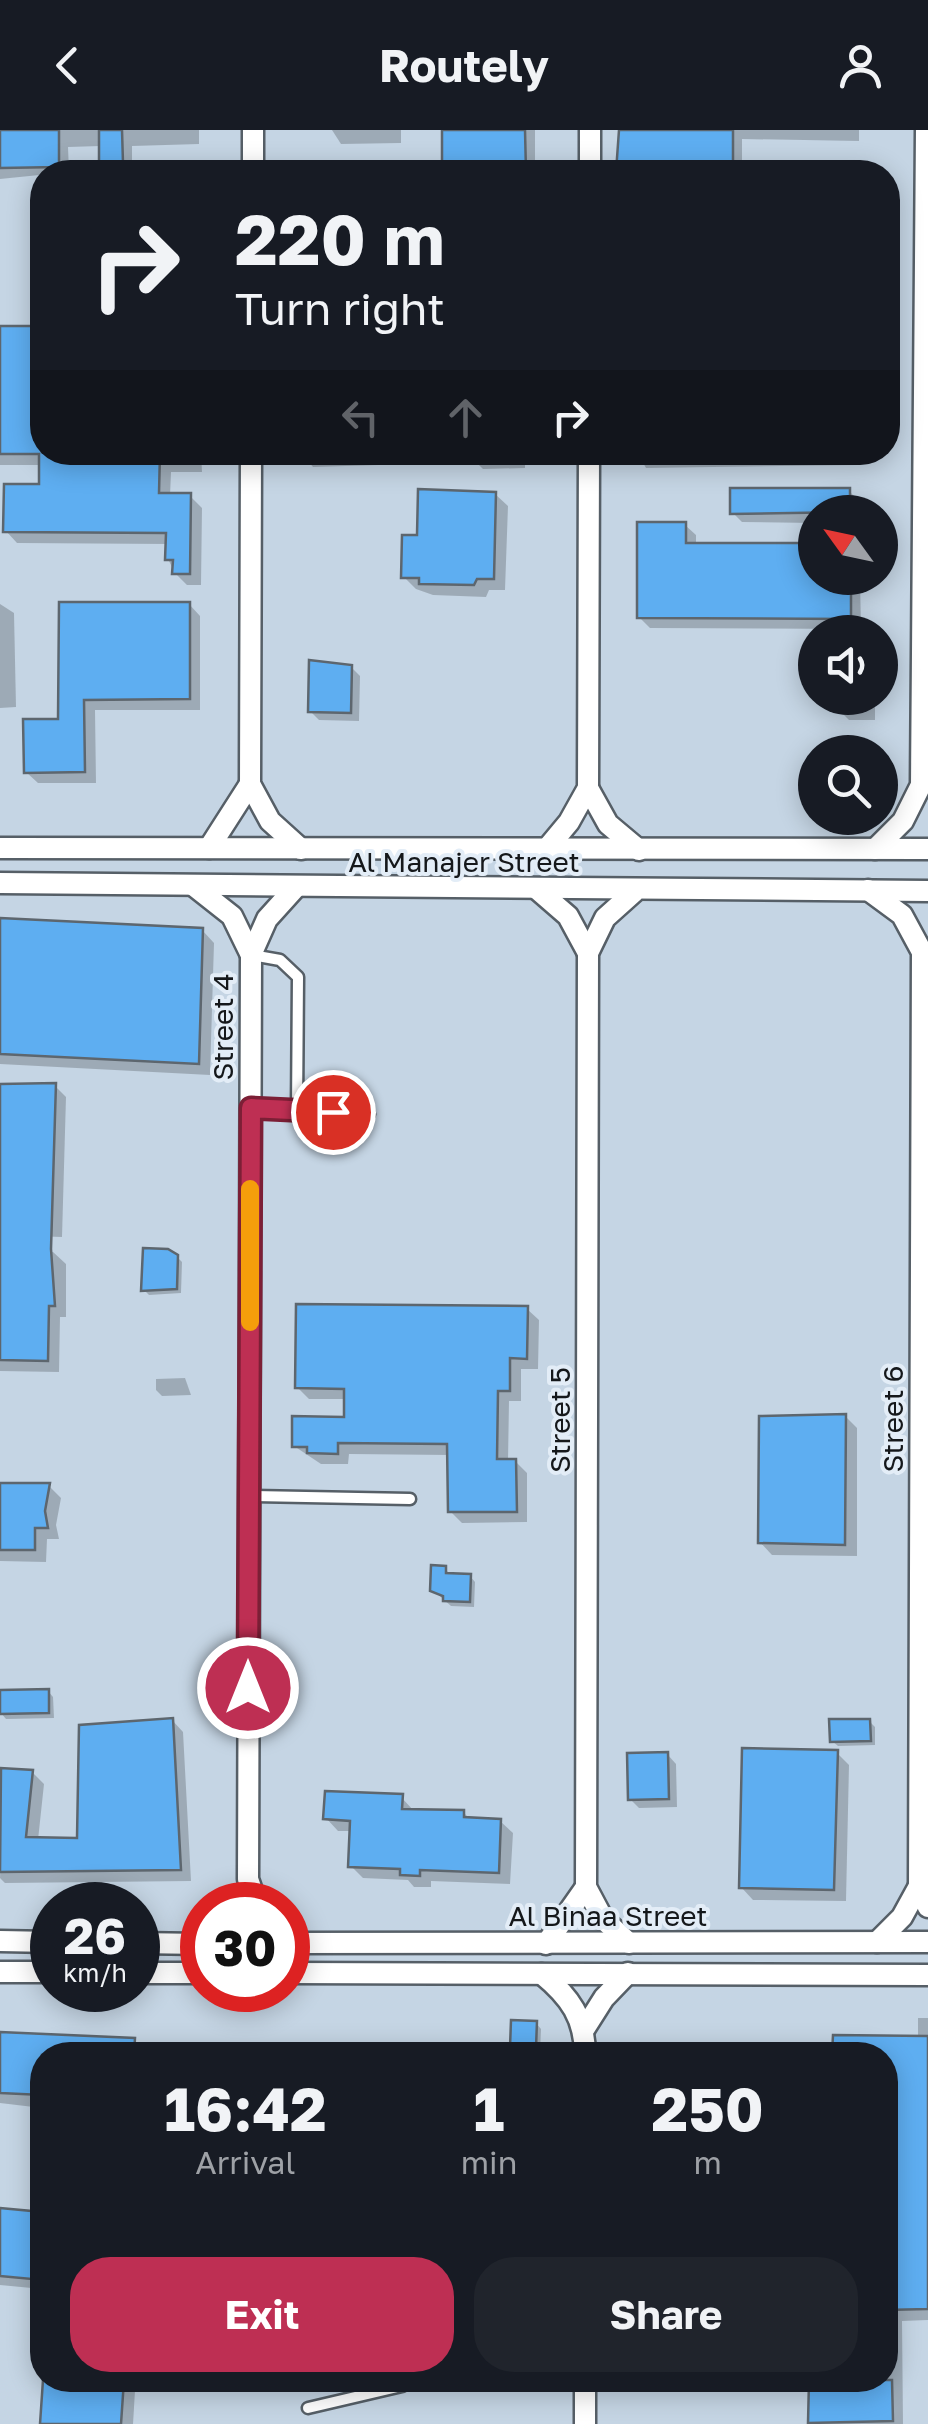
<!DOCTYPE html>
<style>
:root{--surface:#171b24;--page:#20242c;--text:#f1f3f6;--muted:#9ea1a6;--accent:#be2f53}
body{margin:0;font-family:"Golos Text",sans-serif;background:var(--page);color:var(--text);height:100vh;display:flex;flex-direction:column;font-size:38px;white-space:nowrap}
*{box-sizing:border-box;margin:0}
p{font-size:32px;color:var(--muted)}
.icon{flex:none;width:55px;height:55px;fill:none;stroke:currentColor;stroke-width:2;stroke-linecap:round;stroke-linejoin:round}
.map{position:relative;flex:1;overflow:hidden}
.panel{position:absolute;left:30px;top:1912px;width:868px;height:350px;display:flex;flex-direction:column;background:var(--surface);border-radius:40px;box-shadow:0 5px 25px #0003}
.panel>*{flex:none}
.banner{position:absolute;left:30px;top:30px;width:870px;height:305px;border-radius:40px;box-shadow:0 5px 25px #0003;background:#171b24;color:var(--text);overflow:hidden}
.needle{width:65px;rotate:303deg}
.controls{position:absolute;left:798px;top:365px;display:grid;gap:20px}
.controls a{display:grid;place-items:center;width:100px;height:100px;border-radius:50%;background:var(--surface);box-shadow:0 5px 25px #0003;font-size:50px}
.speed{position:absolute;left:30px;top:1752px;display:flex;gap:20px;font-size:50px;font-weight:700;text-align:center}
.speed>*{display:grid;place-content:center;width:130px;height:130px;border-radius:50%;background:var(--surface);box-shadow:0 5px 25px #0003;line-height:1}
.speed small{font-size:25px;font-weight:400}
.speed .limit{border:15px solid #d22;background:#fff;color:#111}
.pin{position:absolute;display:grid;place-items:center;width:85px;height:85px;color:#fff;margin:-42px;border:5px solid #fff;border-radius:50%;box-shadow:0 2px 10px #0007}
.me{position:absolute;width:110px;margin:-55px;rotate:0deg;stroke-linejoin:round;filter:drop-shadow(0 0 8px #0008)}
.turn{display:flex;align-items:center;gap:35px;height:210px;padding:0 40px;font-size:45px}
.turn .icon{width:130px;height:130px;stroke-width:2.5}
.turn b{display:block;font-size:70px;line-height:85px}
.lanes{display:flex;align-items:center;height:95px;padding:0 40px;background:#0003;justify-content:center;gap:50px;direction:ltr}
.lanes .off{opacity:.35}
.eta{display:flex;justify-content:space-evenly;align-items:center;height:170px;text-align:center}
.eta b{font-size:60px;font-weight:700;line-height:70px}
.button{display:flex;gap:20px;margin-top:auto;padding:20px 40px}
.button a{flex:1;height:115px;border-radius:40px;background:var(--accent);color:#fff;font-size:40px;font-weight:700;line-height:115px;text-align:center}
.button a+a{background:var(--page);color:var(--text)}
header{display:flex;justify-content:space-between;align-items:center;height:130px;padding:0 40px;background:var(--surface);font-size:45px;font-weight:700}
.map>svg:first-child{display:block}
.built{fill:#c5d5e4;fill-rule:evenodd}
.shadow{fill:#0003}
.building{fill:#5eaef1;stroke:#5d666e;stroke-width:2.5}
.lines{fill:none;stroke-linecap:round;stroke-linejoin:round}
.service-casing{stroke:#565f67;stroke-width:15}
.minor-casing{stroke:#565f67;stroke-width:25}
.service{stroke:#fff;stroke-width:10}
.minor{stroke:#fff;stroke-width:20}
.route-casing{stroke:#7c1f36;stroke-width:25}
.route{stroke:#be2f53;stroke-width:18}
.slow{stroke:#f59e0b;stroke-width:18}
.labels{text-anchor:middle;stroke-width:8;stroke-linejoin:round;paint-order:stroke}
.street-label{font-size:28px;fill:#15181b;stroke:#e3edf7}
</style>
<header><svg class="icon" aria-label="back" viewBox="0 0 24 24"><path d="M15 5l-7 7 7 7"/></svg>Routely<svg class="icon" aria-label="person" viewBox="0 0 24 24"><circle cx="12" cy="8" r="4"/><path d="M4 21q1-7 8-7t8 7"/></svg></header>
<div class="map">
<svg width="928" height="2294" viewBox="0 0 928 2294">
<rect width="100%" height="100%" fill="#d6e0ea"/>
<!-- built -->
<path class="built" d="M 0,0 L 928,0 L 928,2294 L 0,2294 ZM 42,42 L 888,42 L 888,322 L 42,322 ZM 815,382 L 880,382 L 880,448 L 815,448 ZM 815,502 L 880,502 L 880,568 L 815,568 ZM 815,622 L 880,622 L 880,688 L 815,688 ZM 52,1775 L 138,1775 L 138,1860 L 52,1860 ZM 202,1775 L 288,1775 L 288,1860 L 202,1860 ZM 42,1925 L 885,1925 L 885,2250 L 42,2250 Z"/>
<!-- shadow -->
<g class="shadow">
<path d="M 0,0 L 199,0 L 199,14 L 132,16 L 132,42 L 101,42 L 101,16 L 68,17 L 69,42 L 0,49 Z"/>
<path d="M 332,0 L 401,0 L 401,13 L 341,14 Z"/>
<path d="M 444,0 L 535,0 L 535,36 L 547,42 L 412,42 L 412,36 L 445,35 Z"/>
<path d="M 621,0 L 859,0 L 859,11 L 742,9 L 742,33 L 848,33 L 858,42 L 619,42 Z"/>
<path d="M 0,199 L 42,199 L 42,322 L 201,322 L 202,342 L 171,342 L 170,366 L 190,366 L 202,378 L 201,455 L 187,455 L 175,443 L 168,429 L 168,414 L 17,413 L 6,401 L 42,357 L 42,335 L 0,335 Z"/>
<path d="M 300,322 L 525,322 L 525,338 L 483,339 L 476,332 L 313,337 Z"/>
<path d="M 637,322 L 857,322 L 857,335 L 646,338 Z"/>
<path d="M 849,361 L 858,370 L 858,382 L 815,382 L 815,393 L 742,392 L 733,383 Z"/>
<path d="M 495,364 L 508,376 L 505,460 L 489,460 L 486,467 L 433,465 L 416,459 L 404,447 L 419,408 Z"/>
<path d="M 685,395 L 696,405 L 696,415 L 815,415 L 815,448 L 860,448 L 861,499 L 650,498 L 639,487 Z"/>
<path d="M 0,474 L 14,483 L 16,577 L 0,578 Z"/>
<path d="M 189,474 L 200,486 L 200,580 L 95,580 L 96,653 L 38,653 L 26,642 L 61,591 Z"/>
<path d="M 351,537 L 360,546 L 359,591 L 319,590 L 310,581 Z"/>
<path d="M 840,568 L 875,568 L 875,590 L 849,590 L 840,581 Z"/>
<path d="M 0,791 L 202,800 L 214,813 L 210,945 L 0,934 Z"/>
<path d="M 0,956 L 55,956 L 66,967 L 62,1107 L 0,1105 Z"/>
<path d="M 53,1122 L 66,1134 L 66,1187 L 60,1187 L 59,1242 L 0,1241 L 0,1123 Z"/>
<path d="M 177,1127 L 182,1132 L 181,1163 L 149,1165 L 144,1160 Z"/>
<path d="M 527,1179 L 539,1190 L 538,1239 L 521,1239 L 521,1271 L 509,1271 L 508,1331 L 515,1331 L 527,1343 L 527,1392 L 462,1393 L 450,1381 L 450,1325 L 349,1324 L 348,1334 L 321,1334 L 294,1316 L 346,1289 L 347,1269 L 309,1269 L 297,1257 Z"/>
<path d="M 185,1248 L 191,1265 L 162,1266 L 156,1260 L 156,1249 Z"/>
<path d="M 845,1286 L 857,1298 L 857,1426 L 772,1425 L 760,1412 Z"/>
<path d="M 0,1355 L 49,1356 L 61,1368 L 56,1395 L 59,1409 L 47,1409 L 46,1432 L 0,1431 Z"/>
<path d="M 445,1439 L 452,1446 L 470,1446 L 475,1452 L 474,1477 L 451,1476 L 433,1460 Z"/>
<path d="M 48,1561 L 53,1567 L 54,1588 L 6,1589 L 1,1583 Z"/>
<path d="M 172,1590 L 183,1602 L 191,1751 L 5,1753 L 0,1748 L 4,1641 L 32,1642 L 44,1654 L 38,1710 L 79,1711 Z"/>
<path d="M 869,1591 L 875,1597 L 875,1615 L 838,1616 L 832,1611 Z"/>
<path d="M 837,1623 L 849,1635 L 846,1771 L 753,1770 L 741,1757 Z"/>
<path d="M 667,1624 L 676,1634 L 677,1677 L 639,1678 L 630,1669 Z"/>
<path d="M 401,1667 L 414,1681 L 463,1682 L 471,1690 L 500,1691 L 513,1703 L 510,1754 L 431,1751 L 431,1757 L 414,1757 L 408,1750 L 363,1748 L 351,1736 L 352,1701 L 338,1701 L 326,1688 Z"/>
<path d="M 918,1888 L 928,1888 L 928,2190 L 902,2191 L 903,2294 L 812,2294 L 811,2250 L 885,2250 L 885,1925 L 835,1925 L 918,1908 Z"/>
<path d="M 536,1893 L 541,1899 L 540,1922 L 518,1921 L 513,1916 Z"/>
<path d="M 0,1904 L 134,1910 L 146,1925 L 42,1925 L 42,1978 L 0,1973 Z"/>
<path d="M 0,2080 L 42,2084 L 42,2159 L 0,2155 Z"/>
<path d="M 46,2250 L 124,2250 L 135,2261 L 133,2294 L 43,2294 Z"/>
</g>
<!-- building -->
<g class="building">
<path d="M 0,0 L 59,0 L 59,37 L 0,38 Z"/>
<path d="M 99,0 L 122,0 L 123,33 L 99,33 Z"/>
<path d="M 442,0 L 525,0 L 526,42 L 442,42 Z"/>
<path d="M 619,0 L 733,0 L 733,42 L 616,42 Z"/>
<path d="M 0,196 L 42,196 L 42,322 L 160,322 L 159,363 L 191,363 L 190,444 L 172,444 L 173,430 L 165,430 L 166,403 L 3,402 L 4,354 L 39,354 L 39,324 L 0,324 Z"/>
<path d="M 730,358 L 850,358 L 850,382 L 730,384 Z"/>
<path d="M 418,359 L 496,362 L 494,449 L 477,449 L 474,455 L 419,454 L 419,448 L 401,448 L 402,405 L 417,405 Z"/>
<path d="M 637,392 L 686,392 L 686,413 L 815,413 L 815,448 L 851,448 L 851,489 L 637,488 Z"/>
<path d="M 59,472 L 190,472 L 190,569 L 84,570 L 85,642 L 24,643 L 23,589 L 58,589 Z"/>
<path d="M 309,530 L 352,535 L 351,583 L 308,582 Z"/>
<path d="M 0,788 L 203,798 L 199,934 L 0,924 Z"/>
<path d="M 56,953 L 51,1119 L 55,1176 L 49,1176 L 48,1231 L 0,1230 L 0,954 Z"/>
<path d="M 143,1118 L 168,1119 L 178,1125 L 177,1159 L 141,1161 Z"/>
<path d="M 296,1174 L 528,1176 L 527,1229 L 510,1228 L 510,1261 L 498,1261 L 497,1329 L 516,1329 L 517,1382 L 448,1382 L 447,1314 L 338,1313 L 338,1324 L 307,1323 L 307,1317 L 292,1317 L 292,1286 L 344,1287 L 344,1259 L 295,1258 Z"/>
<path d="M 846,1284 L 845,1415 L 758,1413 L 759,1286 Z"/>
<path d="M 0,1353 L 50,1353 L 45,1381 L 48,1398 L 35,1398 L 35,1420 L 0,1420 Z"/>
<path d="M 431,1435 L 446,1436 L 446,1443 L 471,1444 L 470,1472 L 443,1471 L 443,1466 L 430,1461 Z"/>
<path d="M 49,1559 L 49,1583 L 0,1584 L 0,1560 Z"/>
<path d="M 173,1588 L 181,1740 L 0,1742 L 1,1638 L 33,1640 L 26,1707 L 77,1708 L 79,1595 Z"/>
<path d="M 829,1589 L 870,1589 L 871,1611 L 830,1612 Z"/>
<path d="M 742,1618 L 838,1620 L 834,1760 L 739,1758 Z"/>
<path d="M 668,1622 L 669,1669 L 628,1670 L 627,1623 Z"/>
<path d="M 325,1661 L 403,1664 L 402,1679 L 464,1680 L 464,1687 L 501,1689 L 499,1743 L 420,1740 L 420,1746 L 400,1745 L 400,1739 L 348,1737 L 350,1691 L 323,1689 Z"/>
<path d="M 511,1890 L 537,1891 L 536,1918 L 510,1917 Z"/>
<path d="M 0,1902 L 135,1908 L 134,1925 L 42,1925 L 42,1965 L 0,1963 Z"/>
<path d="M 833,1905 L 928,1906 L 928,2179 L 885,2180 L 885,1925 L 832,1925 Z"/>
<path d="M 0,2078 L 42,2082 L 42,2150 L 0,2146 Z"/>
<path d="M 43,2250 L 124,2250 L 121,2294 L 40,2294 Z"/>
<path d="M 809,2250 L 892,2250 L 893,2291 L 808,2293 Z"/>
</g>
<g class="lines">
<!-- service casing -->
<g class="service-casing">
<g id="service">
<path d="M 252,825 L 280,830 L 298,847 L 297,981"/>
<path d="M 251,978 L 369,984"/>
<path d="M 250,1366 L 410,1369"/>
<path d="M 308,2278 L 402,2256 L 412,2250"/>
</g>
</g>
<!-- minor casing -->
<g class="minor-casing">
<g id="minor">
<path d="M 253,42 L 253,0"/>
<path d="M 590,42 L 590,0"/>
<path d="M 251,322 L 250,654 L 270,691 L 301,719"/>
<path d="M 588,658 L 608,694 L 639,720"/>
<path d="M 0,718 L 928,719"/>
<path d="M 209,718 L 250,654"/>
<path d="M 875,719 L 903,691 L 921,655 L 926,0"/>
<path d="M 544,722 L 569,692 L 588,658 L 589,322"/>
<path d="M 0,753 L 928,761"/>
<path d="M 194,756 L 232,786 L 251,825"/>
<path d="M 538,760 L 568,786 L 588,823"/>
<path d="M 868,760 L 902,785 L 922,822 L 919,1756 L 928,1777"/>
<path d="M 257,1775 L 248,1749 L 251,825 L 267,789 L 295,758"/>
<path d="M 0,1811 L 52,1812"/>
<path d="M 877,1812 L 902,1787 L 919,1756"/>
<path d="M 138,1813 L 202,1814"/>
<path d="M 288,1813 L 928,1812"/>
<path d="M 629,1813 L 603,1789 L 586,1757 L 588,823 L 605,788 L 634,762"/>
<path d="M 546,1814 L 586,1757"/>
<path d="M 0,1842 L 52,1842"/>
<path d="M 138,1843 L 202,1843"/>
<path d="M 288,1843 L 928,1845"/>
<path d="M 542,1844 C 570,1867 585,1888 585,1925"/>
<path d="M 585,1898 L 604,1868 L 628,1843"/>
<path d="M 585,2294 L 585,2250"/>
</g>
</g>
<!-- service -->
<use href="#service" class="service"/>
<!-- minor -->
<use href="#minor" class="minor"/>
</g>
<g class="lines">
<!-- route casing -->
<g class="route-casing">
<path id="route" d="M 248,1558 L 251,978 L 333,982"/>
</g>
<!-- route -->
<use href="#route" class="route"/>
<!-- slow -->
<path class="slow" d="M 250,1192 L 250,1059"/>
</g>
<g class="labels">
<!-- street labels -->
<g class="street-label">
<text x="464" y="742">Al Manajer Street</text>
<text transform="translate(223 897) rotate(-90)" y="10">Street 4</text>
<text transform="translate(893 1289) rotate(-90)" y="10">Street 6</text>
<text transform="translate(560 1290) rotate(-90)" y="10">Street 5</text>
<text x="608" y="1796">Al Binaa Street</text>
</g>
</g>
</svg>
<div class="controls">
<a><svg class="needle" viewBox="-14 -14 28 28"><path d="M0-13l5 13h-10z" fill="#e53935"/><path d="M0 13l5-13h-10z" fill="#9ea1a6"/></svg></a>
<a><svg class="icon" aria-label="sound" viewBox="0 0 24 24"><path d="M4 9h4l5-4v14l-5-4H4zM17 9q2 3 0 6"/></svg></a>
<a><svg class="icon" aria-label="search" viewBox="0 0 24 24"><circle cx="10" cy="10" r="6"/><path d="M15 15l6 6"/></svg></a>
</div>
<div class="speed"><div>26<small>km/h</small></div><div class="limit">30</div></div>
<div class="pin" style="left:333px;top:982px;background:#d93025"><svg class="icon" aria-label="arrive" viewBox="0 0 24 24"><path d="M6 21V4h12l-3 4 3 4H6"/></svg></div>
<svg class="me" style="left:248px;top:1558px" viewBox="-20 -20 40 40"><circle r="17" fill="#be2f53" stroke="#fff" stroke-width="3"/><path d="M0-11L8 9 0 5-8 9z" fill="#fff"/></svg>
<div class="banner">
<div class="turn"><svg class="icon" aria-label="right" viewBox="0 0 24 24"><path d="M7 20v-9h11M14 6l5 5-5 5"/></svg><div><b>220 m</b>Turn right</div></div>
<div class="lanes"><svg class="icon off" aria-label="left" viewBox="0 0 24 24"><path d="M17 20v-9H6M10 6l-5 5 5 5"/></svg><svg class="icon off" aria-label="ahead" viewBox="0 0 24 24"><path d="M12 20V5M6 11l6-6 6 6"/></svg><svg class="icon" aria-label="right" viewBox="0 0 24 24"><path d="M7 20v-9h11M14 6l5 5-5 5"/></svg></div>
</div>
<section class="panel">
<div class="eta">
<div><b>16:42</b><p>Arrival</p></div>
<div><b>1</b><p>min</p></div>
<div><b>250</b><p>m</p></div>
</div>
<div class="button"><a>Exit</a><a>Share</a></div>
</section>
</div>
